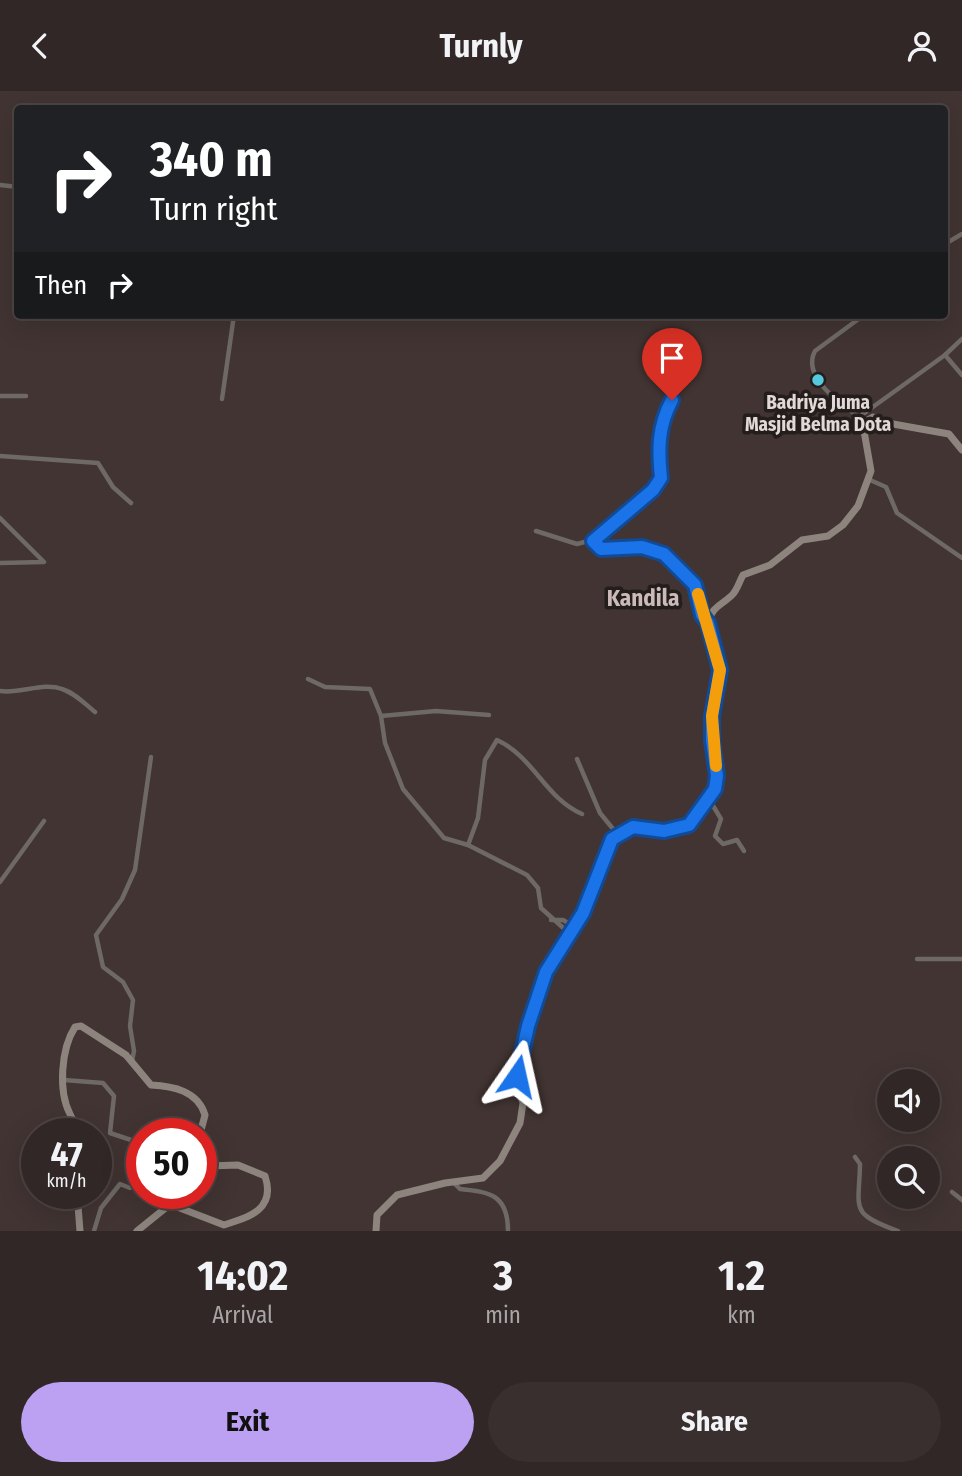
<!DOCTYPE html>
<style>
:root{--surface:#312726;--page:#392f2e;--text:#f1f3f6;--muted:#a8a5a7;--line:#4c4443;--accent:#bca0f2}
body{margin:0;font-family:"Fira Sans Condensed",sans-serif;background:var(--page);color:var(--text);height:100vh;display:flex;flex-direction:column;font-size:26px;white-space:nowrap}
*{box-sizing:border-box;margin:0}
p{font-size:23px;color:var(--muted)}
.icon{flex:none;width:38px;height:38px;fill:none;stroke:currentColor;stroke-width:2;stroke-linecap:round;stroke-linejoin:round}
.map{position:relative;height:1140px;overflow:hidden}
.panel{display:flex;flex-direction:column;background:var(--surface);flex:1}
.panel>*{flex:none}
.banner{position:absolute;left:14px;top:14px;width:934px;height:214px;border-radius:7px;box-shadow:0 7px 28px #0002,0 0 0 2px var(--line);background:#202124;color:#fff;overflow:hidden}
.fabs{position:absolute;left:877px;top:978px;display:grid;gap:14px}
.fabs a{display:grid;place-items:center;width:63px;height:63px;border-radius:50%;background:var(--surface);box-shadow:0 7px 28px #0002,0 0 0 2px var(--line);font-size:35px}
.speed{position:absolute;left:21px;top:1027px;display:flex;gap:14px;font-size:35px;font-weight:700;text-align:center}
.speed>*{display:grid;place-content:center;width:91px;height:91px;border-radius:50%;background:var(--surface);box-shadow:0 7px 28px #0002,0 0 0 2px var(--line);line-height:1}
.speed small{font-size:18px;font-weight:400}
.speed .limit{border:10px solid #d22;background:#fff;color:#111}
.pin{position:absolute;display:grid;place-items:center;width:60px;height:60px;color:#fff;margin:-72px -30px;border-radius:50% 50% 50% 0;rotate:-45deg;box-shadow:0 0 7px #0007}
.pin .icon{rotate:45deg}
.me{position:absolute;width:77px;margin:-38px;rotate:11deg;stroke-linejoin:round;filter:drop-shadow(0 0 5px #0008)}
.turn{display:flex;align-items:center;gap:24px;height:147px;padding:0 21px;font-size:32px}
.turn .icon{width:91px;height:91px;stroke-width:2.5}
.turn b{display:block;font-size:49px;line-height:60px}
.then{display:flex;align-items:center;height:66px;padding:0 21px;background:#0003;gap:14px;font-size:26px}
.eta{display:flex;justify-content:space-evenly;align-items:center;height:119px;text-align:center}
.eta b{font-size:42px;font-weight:700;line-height:49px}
.cta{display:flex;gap:14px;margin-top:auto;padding:14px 21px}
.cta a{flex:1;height:80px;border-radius:42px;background:var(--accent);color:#111;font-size:28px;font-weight:700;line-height:80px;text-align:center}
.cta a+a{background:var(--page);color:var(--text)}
header{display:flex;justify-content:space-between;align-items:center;height:91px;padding:0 21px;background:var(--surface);font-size:32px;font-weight:700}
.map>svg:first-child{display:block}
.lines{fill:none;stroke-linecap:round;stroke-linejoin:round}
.minor{stroke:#6e6965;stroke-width:4.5}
.secondary{stroke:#8d847e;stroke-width:7}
.route-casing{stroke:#114b97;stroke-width:18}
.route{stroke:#1a73e8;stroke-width:12}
.slow{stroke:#f59e0b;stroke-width:12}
.poi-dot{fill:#55cadf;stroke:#231d1c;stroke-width:2.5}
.labels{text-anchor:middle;stroke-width:7;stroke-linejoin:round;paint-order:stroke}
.poi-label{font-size:19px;font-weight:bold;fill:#e1d8d7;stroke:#231d1c}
.quarter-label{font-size:23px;font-weight:bold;fill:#cbbab8;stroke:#231d1c}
</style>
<header><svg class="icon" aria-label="back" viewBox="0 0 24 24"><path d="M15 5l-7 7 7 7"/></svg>Turnly<svg class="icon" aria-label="person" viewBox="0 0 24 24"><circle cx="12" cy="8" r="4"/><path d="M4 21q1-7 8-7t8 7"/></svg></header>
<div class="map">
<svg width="962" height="1140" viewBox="0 0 962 1140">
<rect width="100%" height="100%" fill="#413432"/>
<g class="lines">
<!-- minor -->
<g class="minor">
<path d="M 0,94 L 18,96"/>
<path d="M 945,153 L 962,143"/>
<path d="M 864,224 L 815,260 C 800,288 847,317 866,331"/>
<path d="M 945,264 L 962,284"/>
<path d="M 0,305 L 26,305"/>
<path d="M 222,308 L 234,224"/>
<path d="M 859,326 L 945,264 L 962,248"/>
<path d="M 0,365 L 98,372 L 113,396 L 131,412"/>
<path d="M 870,389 L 886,396 L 897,422 L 962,467"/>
<path d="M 0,427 L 44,471 L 0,472"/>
<path d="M 536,440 L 577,453 L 592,449 L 653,399 L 661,387 C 656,342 662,328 683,290"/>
<path d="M 592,449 L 601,458 L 642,456 L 664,463 L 695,494 L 702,524 L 708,532"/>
<path d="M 308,588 L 325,596 L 370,598 L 381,625 L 385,652 L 403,698 L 444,747 L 468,754 L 527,784 L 538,797 L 541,817 L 570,843"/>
<path d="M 0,600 C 21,603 43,591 62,598 C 75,602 85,613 95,621"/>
<path d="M 381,625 L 436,620 L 489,624"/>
<path d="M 577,668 L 600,722 L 618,744"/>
<path d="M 709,708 L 721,728 L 715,745 L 723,753 L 737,749 L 744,760"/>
<path d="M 468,754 L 478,727 L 485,669 L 497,649 C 534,666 545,707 582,723"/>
<path d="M 0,791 L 44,730"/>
<path d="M 551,829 L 563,829 L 575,836"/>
<path d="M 917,868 L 962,868"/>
<path d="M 132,970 L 134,960 L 130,935 L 133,909 L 123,891 L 103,876 L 96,844 L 122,808 L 135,779 L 151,666"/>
<path d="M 64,989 L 103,992 L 114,1005 L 110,1042 L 140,1052"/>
<path d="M 855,1066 L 860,1073 C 859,1119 849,1122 898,1140"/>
<path d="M 453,1091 L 460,1098 C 489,1101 508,1103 508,1140"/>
<path d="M 952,1101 L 962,1109"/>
<path d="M 94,1140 L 101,1117 L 120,1093 L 130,1097"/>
</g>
<!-- secondary -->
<g class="secondary">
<path d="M 80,1043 C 78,1035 73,1031 70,1023 C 58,1000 61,958 75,936 L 81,935 L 126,964 L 151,994 C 173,995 198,1000 205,1024 L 200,1043"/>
<path d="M 77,1102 L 80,1140"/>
<path d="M 137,1140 L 168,1115 L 172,1114 L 224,1134 C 250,1126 276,1118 265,1085 L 238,1074 L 208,1075 L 201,1071"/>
<path d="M 376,1140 L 377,1124 L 397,1104 L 445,1092 L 483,1087 L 500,1070 L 520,1032 L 523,1012 L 518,995 L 519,968 L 546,881 L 583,822 L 613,748 L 633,736 L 664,740 L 689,734 C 735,682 705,681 712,625 C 714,610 722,598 720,583 C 719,566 706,547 709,530 C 711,516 724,513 733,503 C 738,497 739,491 743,484 L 770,474 L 802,449 L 828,445 L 843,434 L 858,415 L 871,380 L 864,340 L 868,329 L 873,326 L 893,333 L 949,343 L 962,359"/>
</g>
</g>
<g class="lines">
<!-- route casing -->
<g class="route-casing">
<path id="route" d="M 517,985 L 528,935 L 546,881 L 583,822 L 612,748 L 633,736 L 664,740 L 689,734 L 715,698 L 717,685 L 712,650 L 712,625 L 720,579 L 708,532 L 702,524 L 695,494 L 664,463 L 642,456 L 601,458 L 593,450 L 653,399 L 661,387 C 658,358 658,335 672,309"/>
</g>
<!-- route -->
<use href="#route" class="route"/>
<!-- slow -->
<path class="slow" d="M 698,503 L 720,579 L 712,625 L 716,675"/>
</g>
<!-- markers -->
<circle class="poi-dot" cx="818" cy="289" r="7"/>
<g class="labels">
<!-- poi labels -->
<g class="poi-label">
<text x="818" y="318">Badriya Juma<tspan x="818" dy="22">Masjid Belma Dota</tspan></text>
</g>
<!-- quarter labels -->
<g class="quarter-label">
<text x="643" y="515">Kandila</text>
</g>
</g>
</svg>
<div class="fabs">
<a><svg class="icon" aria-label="sound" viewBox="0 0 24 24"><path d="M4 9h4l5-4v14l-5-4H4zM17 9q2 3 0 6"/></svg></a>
<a><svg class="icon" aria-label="search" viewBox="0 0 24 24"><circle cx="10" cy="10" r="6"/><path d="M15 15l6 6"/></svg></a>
</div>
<div class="speed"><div>47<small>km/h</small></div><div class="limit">50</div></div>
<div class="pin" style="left:672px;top:309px;background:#d93025"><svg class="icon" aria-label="arrive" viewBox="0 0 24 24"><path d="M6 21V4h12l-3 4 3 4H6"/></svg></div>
<svg class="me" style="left:517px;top:985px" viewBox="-20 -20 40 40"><path d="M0-17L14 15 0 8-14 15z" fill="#1a73e8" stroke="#fff" stroke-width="4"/></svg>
<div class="banner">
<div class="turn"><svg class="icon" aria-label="right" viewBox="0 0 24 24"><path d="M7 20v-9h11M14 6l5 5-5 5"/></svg><div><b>340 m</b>Turn right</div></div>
<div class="then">Then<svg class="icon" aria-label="right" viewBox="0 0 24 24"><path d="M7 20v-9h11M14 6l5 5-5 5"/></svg></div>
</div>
</div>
<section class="panel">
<div class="eta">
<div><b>14:02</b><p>Arrival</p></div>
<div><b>3</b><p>min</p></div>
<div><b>1.2</b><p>km</p></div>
</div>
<div class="cta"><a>Exit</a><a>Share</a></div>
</section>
